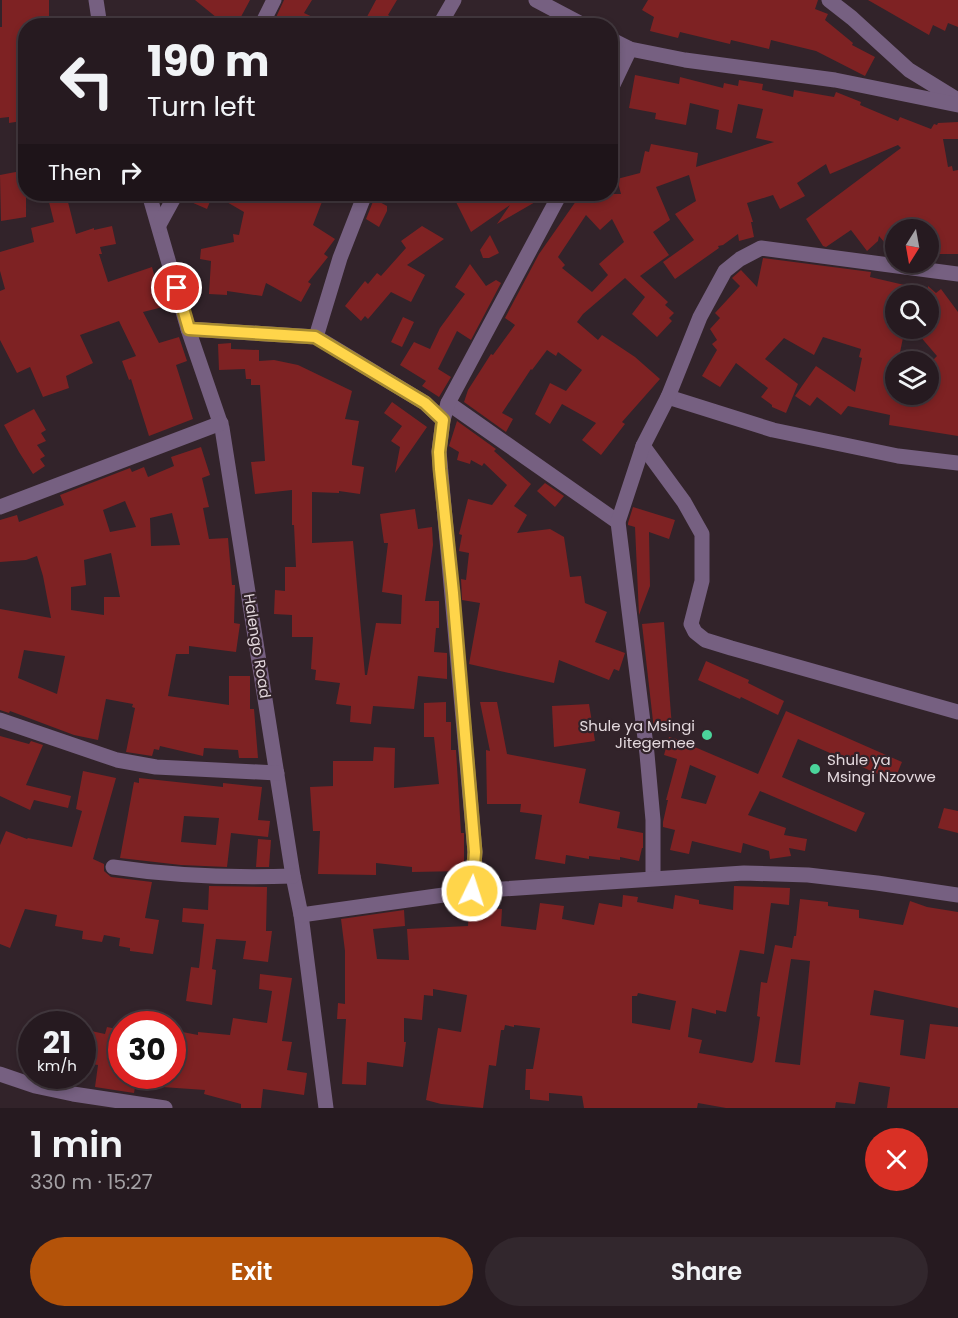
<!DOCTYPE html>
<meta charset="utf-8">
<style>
:root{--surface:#261a20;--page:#32272d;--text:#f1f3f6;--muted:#a4a1a5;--line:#42383e;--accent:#b45309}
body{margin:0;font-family:Poppins,sans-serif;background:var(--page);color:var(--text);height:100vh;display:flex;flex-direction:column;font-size:22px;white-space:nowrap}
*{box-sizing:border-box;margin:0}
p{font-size:20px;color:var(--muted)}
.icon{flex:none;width:33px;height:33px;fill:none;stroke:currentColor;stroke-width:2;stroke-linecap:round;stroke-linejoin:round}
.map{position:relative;height:1108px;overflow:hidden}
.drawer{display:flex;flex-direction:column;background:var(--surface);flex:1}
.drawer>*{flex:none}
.hud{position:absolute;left:18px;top:18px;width:600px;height:183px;border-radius:24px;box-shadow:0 3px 9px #0003,0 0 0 2px var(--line);background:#261a20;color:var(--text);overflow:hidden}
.needle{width:39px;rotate:191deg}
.controls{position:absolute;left:885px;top:219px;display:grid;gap:12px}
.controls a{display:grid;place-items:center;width:54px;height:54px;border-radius:50%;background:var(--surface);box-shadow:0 3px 9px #0003,0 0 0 2px var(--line);font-size:30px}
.speed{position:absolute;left:18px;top:1011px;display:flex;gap:12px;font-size:30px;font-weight:700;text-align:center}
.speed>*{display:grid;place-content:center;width:78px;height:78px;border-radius:50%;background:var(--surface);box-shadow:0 3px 9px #0003,0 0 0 2px var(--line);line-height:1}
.speed small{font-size:15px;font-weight:400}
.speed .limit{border:9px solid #d22;background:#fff;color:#111}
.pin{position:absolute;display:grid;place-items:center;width:51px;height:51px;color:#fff;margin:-26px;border:3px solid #fff;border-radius:50%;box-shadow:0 2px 6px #0007}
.me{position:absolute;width:66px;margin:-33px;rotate:4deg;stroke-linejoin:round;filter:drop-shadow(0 0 4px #0008)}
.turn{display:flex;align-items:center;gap:21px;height:126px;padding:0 30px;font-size:27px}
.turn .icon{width:78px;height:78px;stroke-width:2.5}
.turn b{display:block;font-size:42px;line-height:51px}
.then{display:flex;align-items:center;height:57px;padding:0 30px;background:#0003;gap:12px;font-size:22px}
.round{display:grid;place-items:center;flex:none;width:63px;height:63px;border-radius:32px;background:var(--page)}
.overview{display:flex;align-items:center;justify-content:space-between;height:102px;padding:0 30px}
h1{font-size:36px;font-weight:600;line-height:45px}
.cta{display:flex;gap:12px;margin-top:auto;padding:12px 30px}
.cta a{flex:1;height:69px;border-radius:36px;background:var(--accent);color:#fff;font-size:24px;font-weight:600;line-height:69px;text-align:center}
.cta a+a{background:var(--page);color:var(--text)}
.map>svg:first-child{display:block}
.building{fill:#7e2223;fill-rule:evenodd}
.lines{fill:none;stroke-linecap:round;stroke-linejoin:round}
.minor{stroke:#766081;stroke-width:15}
.route-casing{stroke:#a68a30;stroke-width:15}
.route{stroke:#ffd54a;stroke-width:10}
.poi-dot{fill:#4bd49b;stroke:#32232a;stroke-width:2}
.labels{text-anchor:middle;stroke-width:4.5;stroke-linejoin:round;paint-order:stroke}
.street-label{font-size:15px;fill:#e4d9de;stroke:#32232a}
.poi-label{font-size:15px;fill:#e4d9de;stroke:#32232a;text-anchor:end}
</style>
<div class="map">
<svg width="958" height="1108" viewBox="0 0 958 1108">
<rect width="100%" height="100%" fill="#32232a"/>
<!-- building -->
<g class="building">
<path d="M 2,0 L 49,0 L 49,25 L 26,24 L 26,116 L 21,116 L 22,121 L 9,123 L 9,117 L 0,118 L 0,27 L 2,27 Z"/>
<path d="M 195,0 L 250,0 L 236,26 L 227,26 Z"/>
<path d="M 284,0 L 312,0 L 304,13 L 332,26 L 272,26 Z"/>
<path d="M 376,0 L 397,0 L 388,15 L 407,26 L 362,26 Z"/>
<path d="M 648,0 L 818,0 L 815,9 L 828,14 L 825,20 L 853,43 L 852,45 L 875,57 L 865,76 L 816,51 L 771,40 L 769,49 L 731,40 L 730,44 L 680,32 L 678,38 L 650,31 L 654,17 L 642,10 Z"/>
<path d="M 868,0 L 958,0 L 958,27 L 948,23 L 945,31 L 933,25 L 929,35 Z"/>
<path d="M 635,75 L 679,84 L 680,77 L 723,88 L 724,83 L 738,86 L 739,80 L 763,84 L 762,90 L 793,97 L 794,90 L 834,97 L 836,92 L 861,102 L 860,105 L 898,121 L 900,117 L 931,129 L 934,124 L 937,125 L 938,123 L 958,122 L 958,139 L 943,139 L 948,167 L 952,166 L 953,171 L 958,170 L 958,254 L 928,254 L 928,230 L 896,230 L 896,256 L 879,236 L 878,241 L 867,251 L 851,230 L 826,247 L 823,246 L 806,219 L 901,148 L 898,145 L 830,174 L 826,164 L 797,183 L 805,196 L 780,209 L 773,195 L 747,203 L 753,222 L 751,222 L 754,237 L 739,241 L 738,234 L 723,245 L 718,246 L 719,248 L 675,279 L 663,262 L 694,240 L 675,214 L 696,201 L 689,175 L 656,187 L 670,220 L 653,232 L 669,255 L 640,276 L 668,302 L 665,305 L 674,313 L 669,318 L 672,321 L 657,337 L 632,314 L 645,297 L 625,278 L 583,314 L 577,322 L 598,340 L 602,335 L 635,357 L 660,379 L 622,422 L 625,424 L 601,455 L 582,440 L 596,423 L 562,404 L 550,424 L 535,414 L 550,383 L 566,391 L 582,370 L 558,352 L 556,356 L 547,350 L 532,370 L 531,369 L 502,413 L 513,419 L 506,432 L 464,402 L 468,390 L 491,354 L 493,355 L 515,325 L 505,318 L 539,254 L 581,194 L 621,194 L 617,179 L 640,173 L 645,151 L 649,152 L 651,144 L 698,153 L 696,167 L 774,142 L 756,138 L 763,109 L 738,104 L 732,133 L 716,129 L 719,110 L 690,103 L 686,125 L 655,119 L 656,113 L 629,108 ZM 586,215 L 600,230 L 612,219 L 624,242 L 599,264 L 608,275 L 592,292 L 562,268 L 565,265 L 558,257 Z"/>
<path d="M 26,170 L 26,217 L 1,221 L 0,175 Z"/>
<path d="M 47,194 L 66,194 L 76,234 L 94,228 L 94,230 L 112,226 L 116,244 L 100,247 L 102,254 L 99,254 L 108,282 L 152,267 L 163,307 L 143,312 L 159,343 L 179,337 L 187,361 L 176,365 L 193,419 L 149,436 L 131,379 L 129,380 L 122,361 L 136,356 L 119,321 L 80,335 L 93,363 L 66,376 L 69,388 L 43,397 L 30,367 L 17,373 L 0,340 L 0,291 L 5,289 L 0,271 L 0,252 L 34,242 L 31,228 L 54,222 Z"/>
<path d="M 186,194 L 325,194 L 313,225 L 335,239 L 324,254 L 328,257 L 308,282 L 311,284 L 301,302 L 266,283 L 262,296 L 227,291 L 227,295 L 209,294 L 211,261 L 200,259 L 201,249 L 234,242 L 233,234 L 239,235 L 244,212 L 213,194 L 207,209 L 184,199 Z"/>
<path d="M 452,194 L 549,194 L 497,224 L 510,205 L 471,232 Z"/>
<path d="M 374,199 L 387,206 L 387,211 L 379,227 L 366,219 Z"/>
<path d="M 422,226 L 444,239 L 407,265 L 425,275 L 411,302 L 391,292 L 368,319 L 365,316 L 361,321 L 345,306 L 365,281 L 368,284 L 377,273 L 381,276 L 406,248 L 401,241 Z"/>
<path d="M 490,235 L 499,253 L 489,258 L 483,258 L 480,250 Z"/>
<path d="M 763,258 L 871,272 L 870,277 L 926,290 L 925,296 L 896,296 L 896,328 L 905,328 L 898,362 L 896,362 L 896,394 L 915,394 L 928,397 L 928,365 L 937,356 L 913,328 L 928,328 L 928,286 L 936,293 L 941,289 L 958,312 L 958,436 L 889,425 L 890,415 L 848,406 L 841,415 L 817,397 L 810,406 L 795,396 L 816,366 L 855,392 L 862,358 L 859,357 L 861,349 L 823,337 L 814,355 L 784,338 L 765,359 L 798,384 L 786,413 L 772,407 L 772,405 L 761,397 L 768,388 L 736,363 L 720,387 L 702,376 L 717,350 L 712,344 L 717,340 L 710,329 L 720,318 L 715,313 L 740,286 L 732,278 L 741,270 L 757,287 Z"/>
<path d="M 470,264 L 486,286 L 496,280 L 501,283 L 471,340 L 457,331 L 438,369 L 451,377 L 439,397 L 422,386 L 426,381 L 400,365 L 414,342 L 430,349 L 440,328 L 465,294 L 455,287 Z"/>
<path d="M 403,317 L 414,322 L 402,347 L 391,342 Z"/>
<path d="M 231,343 L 231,349 L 259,350 L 259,361 L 274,360 L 298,365 L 352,391 L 345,419 L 359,421 L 352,462 L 352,465 L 364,467 L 360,494 L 339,491 L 339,493 L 312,492 L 312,543 L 353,541 L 365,675 L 367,675 L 376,623 L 401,624 L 402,595 L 382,592 L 388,543 L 384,543 L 380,514 L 415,509 L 418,529 L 432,527 L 433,545 L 425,601 L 439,601 L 439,628 L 436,628 L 434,652 L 447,653 L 447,679 L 418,676 L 414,709 L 373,706 L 371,724 L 350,722 L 351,706 L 336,704 L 340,683 L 315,680 L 316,670 L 311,669 L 313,637 L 292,637 L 292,615 L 274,614 L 275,590 L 285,591 L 285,567 L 296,567 L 294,525 L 292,525 L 292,490 L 255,494 L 251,462 L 265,461 L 260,385 L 251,385 L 251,379 L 246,379 L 245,369 L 219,370 L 218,344 Z"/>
<path d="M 392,402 L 427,427 L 395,473 L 400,447 L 391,441 L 402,426 L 384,413 Z"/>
<path d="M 34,409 L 46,430 L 41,433 L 46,441 L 37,445 L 45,456 L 40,459 L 45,466 L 33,474 L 19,452 L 4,425 Z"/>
<path d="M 457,421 L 496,449 L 494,451 L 531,484 L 514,506 L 527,515 L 517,533 L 550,529 L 564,537 L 570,577 L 581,576 L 585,603 L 607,612 L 595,642 L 625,653 L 619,671 L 614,669 L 609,680 L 559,660 L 554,683 L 469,664 L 480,603 L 462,600 L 461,579 L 466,580 L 469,553 L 459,551 L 462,535 L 459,534 L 468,499 L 492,505 L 507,485 L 484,463 L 482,466 L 471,460 L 470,464 L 457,460 L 459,452 L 449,446 Z"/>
<path d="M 201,447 L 210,475 L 202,478 L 209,507 L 203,508 L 209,539 L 228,538 L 232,585 L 235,585 L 234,623 L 240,624 L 236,652 L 189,646 L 189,654 L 176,654 L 168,696 L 229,705 L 229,676 L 250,676 L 250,709 L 254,709 L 258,758 L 239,758 L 238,750 L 204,748 L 203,756 L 160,746 L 159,750 L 154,749 L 152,756 L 126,752 L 135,708 L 132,707 L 133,704 L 106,699 L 98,740 L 74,735 L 10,711 L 9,713 L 0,710 L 0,609 L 51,618 L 43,576 L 37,556 L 26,560 L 0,562 L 0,520 L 17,515 L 19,522 L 64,505 L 60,495 L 130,468 L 132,472 L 144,467 L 148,477 L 174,466 L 171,457 ZM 125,501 L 136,527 L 110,532 L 103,510 ZM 172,513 L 180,545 L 151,546 L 150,518 ZM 111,553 L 120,597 L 104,597 L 104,615 L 71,610 L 71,587 L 86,585 L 84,560 ZM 24,650 L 65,656 L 57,694 L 18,678 Z"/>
<path d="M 545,483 L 564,496 L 555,507 L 537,491 Z"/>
<path d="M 633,507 L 675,520 L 669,539 L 649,532 L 650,586 L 639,615 L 635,527 L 628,525 L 628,523 Z"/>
<path d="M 664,622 L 672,728 L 654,730 L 642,624 Z"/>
<path d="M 706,661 L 749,680 L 748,683 L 784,701 L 778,715 L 741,697 L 740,699 L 698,680 Z"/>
<path d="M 446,702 L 446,722 L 451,722 L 451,750 L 456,750 L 461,833 L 464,833 L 464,871 L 412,872 L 412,867 L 376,863 L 376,875 L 318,874 L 320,831 L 313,831 L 310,787 L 333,786 L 333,761 L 373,761 L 374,747 L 395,748 L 394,788 L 439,784 L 434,737 L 424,737 L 424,703 Z"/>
<path d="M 480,702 L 497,702 L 507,754 L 586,769 L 579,803 L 620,812 L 617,828 L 643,833 L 643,848 L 642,848 L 639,861 L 620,857 L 620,860 L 589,856 L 589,859 L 566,855 L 565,864 L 535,859 L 542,815 L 520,812 L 521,804 L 487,804 L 486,750 L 490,751 Z"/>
<path d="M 589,704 L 595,741 L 554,747 L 552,706 Z"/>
<path d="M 786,711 L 902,762 L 894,781 L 798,739 L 782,777 L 865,813 L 856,832 L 760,791 L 748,815 L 786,828 L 784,835 L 807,839 L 805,851 L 789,848 L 791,856 L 770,859 L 769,851 L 743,843 L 741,853 L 692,841 L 689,854 L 670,850 L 675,830 L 663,827 L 663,822 L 668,800 L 666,800 L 677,759 L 664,755 L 669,737 L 691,743 L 690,745 L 758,774 ZM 690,765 L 716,776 L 706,804 L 681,798 Z"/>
<path d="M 0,736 L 29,744 L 31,741 L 43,745 L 26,785 L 71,796 L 68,808 L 34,800 L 30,810 L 0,796 Z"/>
<path d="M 83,771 L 116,778 L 93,859 L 104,864 L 104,871 L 111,877 L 152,882 L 145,918 L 159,920 L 153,954 L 130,951 L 130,948 L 119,946 L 120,938 L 104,935 L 102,942 L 82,939 L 83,931 L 55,926 L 57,915 L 25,909 L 10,948 L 0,944 L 0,845 L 6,831 L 27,839 L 28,838 L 72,847 L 82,811 L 76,809 Z"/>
<path d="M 139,778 L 223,787 L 223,783 L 262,787 L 258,820 L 270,821 L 268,837 L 231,833 L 227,867 L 181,865 L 120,858 L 134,782 L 139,783 ZM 184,816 L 219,818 L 216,845 L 181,842 Z"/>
<path d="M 944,808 L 958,811 L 958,833 L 938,828 Z"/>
<path d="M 258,839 L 271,840 L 269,867 L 256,867 Z"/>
<path d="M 209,886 L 267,887 L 266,931 L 272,931 L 268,962 L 243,959 L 246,941 L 216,939 L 212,969 L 216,970 L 212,1005 L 186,1001 L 191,967 L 199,968 L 204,924 L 182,922 L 183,908 L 208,910 Z"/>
<path d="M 734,886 L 790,888 L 789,905 L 771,903 L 764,954 L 740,950 L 726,1012 L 716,1010 L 716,1014 L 692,1008 L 688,1037 L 702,1040 L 699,1053 L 752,1063 L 754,1060 L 760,1017 L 757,1016 L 761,982 L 767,983 L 775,945 L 792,948 L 794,936 L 796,936 L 800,899 L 828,902 L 828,906 L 859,910 L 859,918 L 903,925 L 910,901 L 927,907 L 958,912 L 958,1008 L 874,990 L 870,1015 L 904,1020 L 900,1055 L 925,1059 L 930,1024 L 958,1027 L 958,1108 L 887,1108 L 890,1087 L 859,1082 L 855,1104 L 836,1102 L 835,1108 L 726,1108 L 698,1103 L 697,1108 L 584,1108 L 582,1096 L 549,1093 L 549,1101 L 530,1099 L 530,1090 L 525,1090 L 526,1069 L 533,1069 L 540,1028 L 514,1025 L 514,1027 L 505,1025 L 504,1030 L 501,1030 L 496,1066 L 489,1065 L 483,1108 L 441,1104 L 426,1100 L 438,1028 L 461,1032 L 467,995 L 433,989 L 433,996 L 424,995 L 422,1020 L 404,1018 L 404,1042 L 406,1042 L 403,1067 L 367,1062 L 366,1085 L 342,1084 L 346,1019 L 337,1019 L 338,1003 L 345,1004 L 345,951 L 341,919 L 404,910 L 405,926 L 373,929 L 377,959 L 409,960 L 407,929 L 468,926 L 469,907 L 502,909 L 501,926 L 536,930 L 540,903 L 564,906 L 562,919 L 594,925 L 599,903 L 622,907 L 623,895 L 638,897 L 637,902 L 673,909 L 675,895 L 699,900 L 699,904 L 733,910 ZM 791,959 L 810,961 L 800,1065 L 775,1062 ZM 638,993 L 676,1001 L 670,1030 L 632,1023 L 632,996 L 637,996 Z"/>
<path d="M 260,974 L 292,978 L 282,1041 L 292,1042 L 287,1070 L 307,1073 L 304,1095 L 263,1089 L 261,1108 L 241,1108 L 241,1104 L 204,1094 L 205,1090 L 162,1087 L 163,1076 L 172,1076 L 172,1030 L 198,1035 L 198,1032 L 230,1035 L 233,1018 L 267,1023 L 272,991 L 259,989 Z"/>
<path d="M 107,1027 L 122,1030 L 122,1076 L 137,1076 L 134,1093 L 95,1087 L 98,1065 L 84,1063 L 85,1053 L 82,1052 L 82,1029 L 105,1034 Z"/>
</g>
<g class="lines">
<!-- minor -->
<g class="minor">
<path d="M 96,0 L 100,26"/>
<path d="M 536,0 L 585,26"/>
<path d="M 829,0 L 852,18 L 909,70 L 958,100"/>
<path d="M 261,26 L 274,0"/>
<path d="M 439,26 L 454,0"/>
<path d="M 610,39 L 630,49 L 685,60 L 835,80 L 958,105"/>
<path d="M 610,91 L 630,49"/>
<path d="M 149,194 L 188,329 L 222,428 L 293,876 L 301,915 L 326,1108"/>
<path d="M 159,225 L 176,194"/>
<path d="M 188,329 L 316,337 L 425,403 L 443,420"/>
<path d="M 316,337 L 340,258 L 365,194"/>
<path d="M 668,397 L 773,430 L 898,456 L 958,463"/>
<path d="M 448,403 L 618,522"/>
<path d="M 643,446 L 684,502 L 702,534 L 702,581 L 691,624 L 695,632 L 705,640 L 731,648 L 958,712"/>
<path d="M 0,507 L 221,423"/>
<path d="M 0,720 L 117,760 L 156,767 L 277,773"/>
<path d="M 113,867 C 173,876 232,878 293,876"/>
<path d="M 653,878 L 653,820 L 647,754 L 618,522 L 643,446 L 668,397 L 700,317 L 725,271 L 740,259 L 761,248 L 958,274"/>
<path d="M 472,891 L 475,852 L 439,451 L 443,420 L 448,403 L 560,194"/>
<path d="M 301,915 L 472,891 L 744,873 L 808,875 L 877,883 L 958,895"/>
<path d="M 0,1074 L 35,1086 L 73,1094 L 165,1108"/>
</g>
</g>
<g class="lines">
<!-- route casing -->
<g class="route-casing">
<path id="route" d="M 177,288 L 189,329 L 315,337 L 425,403 L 443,420 L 439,452 L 440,469 L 453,593 L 475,852 L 472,891"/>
</g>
<!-- route -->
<use href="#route" class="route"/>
</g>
<!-- markers -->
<g class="poi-dot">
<circle cx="707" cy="735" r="6"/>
<circle cx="815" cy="769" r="6"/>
</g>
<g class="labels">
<!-- street labels -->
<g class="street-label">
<text transform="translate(257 646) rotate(81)" y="5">Halengo Road</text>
</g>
<!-- poi labels -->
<g class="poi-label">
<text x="695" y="731">Shule ya Msingi<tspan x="695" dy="17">Jitegemee</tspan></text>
<text x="827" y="765" text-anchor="start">Shule ya<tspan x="827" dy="17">Msingi Nzovwe</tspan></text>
</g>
</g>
</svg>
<div class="controls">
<a><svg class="needle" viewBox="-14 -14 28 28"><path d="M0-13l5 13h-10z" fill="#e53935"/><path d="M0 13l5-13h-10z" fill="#a4a1a5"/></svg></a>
<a><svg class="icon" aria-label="search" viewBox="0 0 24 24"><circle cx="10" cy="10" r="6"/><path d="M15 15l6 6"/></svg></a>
<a><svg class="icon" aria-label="layers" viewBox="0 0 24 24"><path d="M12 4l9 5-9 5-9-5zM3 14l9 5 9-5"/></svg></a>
</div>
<div class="speed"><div>21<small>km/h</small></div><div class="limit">30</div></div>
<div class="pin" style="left:177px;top:288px;background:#d93025"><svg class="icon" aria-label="arrive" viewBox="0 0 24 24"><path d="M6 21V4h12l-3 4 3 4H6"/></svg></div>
<svg class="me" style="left:472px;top:891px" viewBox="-20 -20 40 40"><circle r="17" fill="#ffd54a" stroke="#fff" stroke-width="3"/><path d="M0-11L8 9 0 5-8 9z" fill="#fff"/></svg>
<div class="hud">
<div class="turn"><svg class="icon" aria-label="left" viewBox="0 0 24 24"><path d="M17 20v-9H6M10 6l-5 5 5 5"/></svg><div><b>190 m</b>Turn left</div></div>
<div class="then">Then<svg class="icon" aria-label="right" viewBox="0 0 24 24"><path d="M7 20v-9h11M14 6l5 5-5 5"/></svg></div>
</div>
</div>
<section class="drawer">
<div class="overview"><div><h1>1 min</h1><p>330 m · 15:27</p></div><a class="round" style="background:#d93025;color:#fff"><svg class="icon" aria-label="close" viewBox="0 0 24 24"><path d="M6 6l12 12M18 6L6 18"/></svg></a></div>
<div class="cta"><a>Exit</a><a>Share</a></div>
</section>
